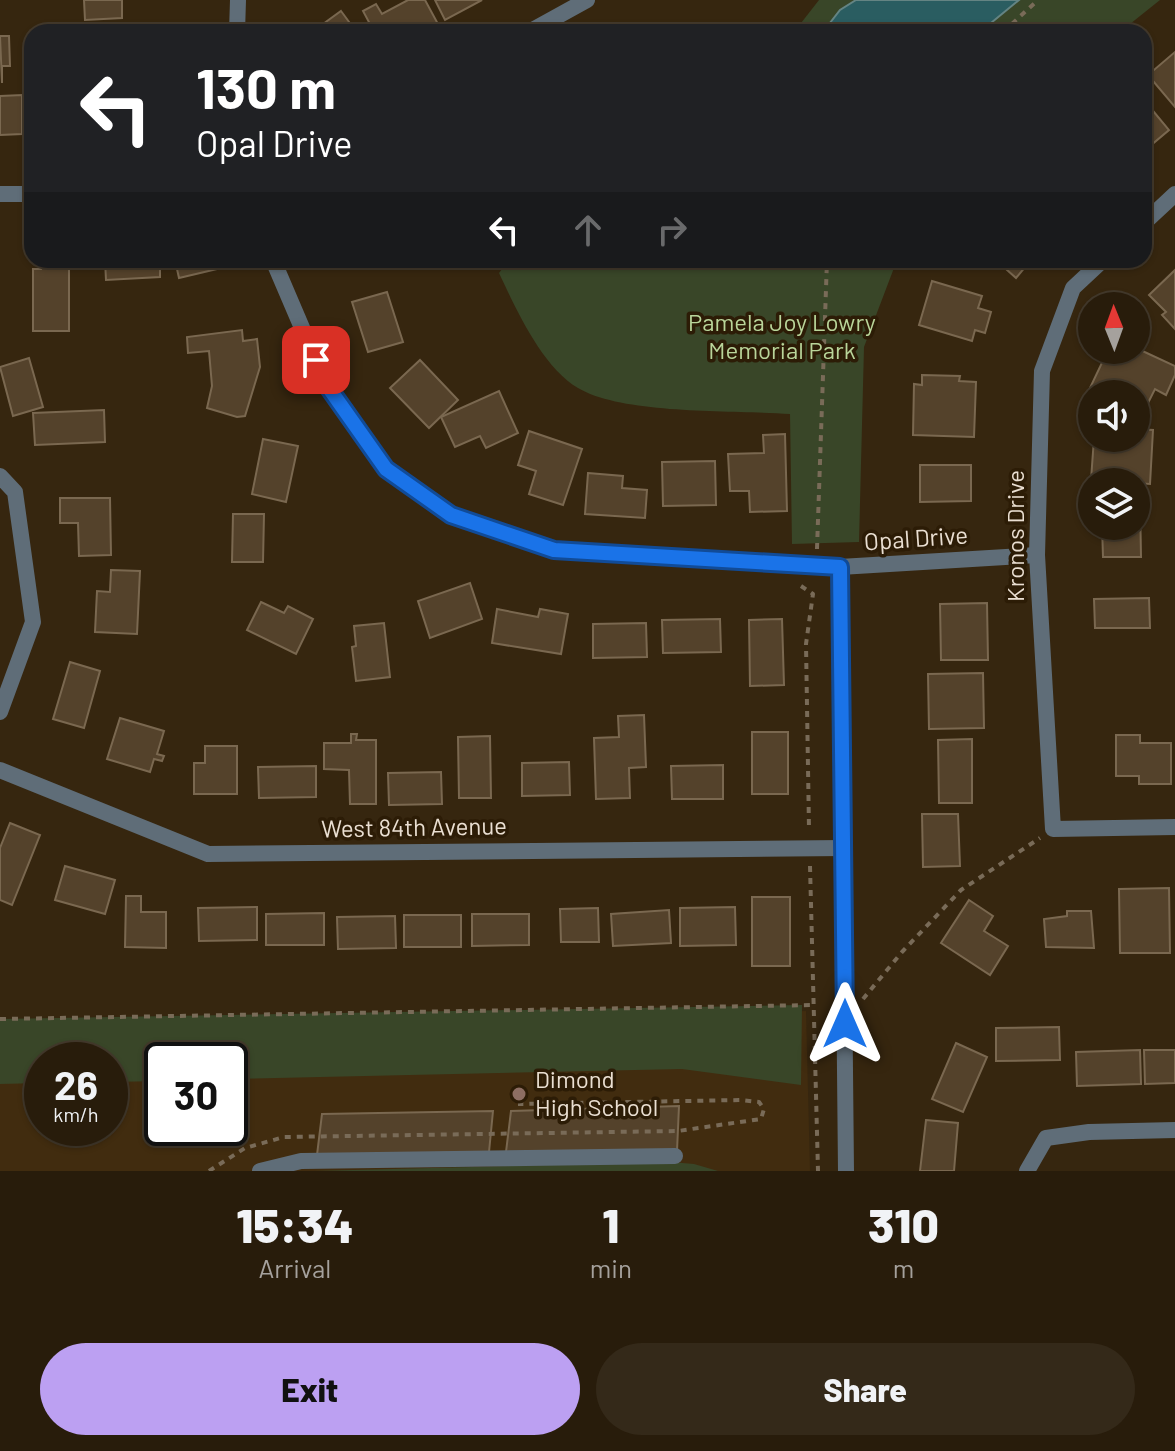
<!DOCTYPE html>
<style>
:root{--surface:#281c0b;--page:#342919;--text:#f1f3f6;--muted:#a5a19d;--line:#443a2c;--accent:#bca0f2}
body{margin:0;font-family:Barlow,sans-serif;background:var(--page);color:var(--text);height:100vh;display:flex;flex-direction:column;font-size:30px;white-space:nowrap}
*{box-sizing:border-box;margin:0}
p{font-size:26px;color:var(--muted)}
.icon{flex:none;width:44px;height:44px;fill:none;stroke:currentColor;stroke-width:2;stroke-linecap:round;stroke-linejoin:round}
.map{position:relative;height:1171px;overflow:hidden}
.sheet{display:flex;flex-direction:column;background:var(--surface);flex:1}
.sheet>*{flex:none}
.banner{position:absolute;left:24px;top:24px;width:1128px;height:244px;border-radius:24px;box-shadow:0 2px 6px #0004,0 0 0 2px var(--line);background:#202124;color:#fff;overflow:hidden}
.needle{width:52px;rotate:359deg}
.tools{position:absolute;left:1078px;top:292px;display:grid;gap:16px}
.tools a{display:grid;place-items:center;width:72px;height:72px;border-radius:50%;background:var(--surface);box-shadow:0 2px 6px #0004,0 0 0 2px var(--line);font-size:40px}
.speed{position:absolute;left:24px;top:1042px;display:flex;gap:16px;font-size:40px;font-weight:700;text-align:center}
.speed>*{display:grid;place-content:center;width:104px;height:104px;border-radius:50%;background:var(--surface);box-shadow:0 2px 6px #0004,0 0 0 2px var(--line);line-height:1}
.speed small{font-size:20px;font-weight:400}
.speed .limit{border:4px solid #111;border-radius:12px;background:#fff;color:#111}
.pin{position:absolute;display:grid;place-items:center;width:68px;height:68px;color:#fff;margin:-34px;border-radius:16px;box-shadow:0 4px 12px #0006}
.me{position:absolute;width:88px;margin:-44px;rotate:0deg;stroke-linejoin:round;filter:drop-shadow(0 0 6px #0008)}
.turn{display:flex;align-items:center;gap:28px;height:168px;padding:0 40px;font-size:36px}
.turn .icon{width:104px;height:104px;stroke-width:2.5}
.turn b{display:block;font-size:56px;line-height:68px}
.lanes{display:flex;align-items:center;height:76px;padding:0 40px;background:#0003;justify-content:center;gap:40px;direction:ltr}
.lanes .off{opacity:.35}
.eta{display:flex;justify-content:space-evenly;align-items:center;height:136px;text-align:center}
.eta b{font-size:48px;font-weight:800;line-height:56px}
.button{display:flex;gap:16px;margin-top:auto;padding:16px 40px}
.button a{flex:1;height:92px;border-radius:48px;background:var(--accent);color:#111;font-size:32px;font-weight:800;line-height:92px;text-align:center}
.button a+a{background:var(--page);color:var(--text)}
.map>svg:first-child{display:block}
.built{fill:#412c0f;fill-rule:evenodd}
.green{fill:#394628}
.water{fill:#2a5d61;stroke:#648483;stroke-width:2}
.building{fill:#54422b;stroke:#7a6850;stroke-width:2}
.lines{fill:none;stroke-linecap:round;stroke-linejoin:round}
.path{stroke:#796b58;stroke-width:4;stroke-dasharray:6 6;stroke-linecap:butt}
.street{stroke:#5f6d78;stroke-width:16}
.route-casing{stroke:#114b97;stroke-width:20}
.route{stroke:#1a73e8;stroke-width:14}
.education-dot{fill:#8d6e63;stroke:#2c1c06;stroke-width:3}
.labels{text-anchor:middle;stroke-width:7;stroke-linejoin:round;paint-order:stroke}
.park-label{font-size:24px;fill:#b9d59a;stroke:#2c1c06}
.street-label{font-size:24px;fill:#eadfd2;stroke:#2c1c06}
.poi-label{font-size:24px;fill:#eadfd2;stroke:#2c1c06;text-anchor:start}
</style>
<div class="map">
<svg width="1175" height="1171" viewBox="0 0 1175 1171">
<rect width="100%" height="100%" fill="#36260f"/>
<!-- built -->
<path class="built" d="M 806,1011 L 810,1171 L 0,1171 L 0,1029 ZM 42,1060 L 110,1060 L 110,1128 L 42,1128 ZM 162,1060 L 230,1060 L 230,1128 L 162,1128 Z"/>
<!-- green -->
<g class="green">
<path d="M 819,0 L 1160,0 L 1120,32 L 794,32 Z"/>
<path d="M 509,260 L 897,260 L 864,347 L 859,542 L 792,544 L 790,414 C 735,410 623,415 578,388 C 542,367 516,309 499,273 Z"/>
<path d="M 802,1005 L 801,1085 L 682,1069 L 230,1079 L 230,1060 L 162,1060 L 162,1081 L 110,1082 L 110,1060 L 42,1060 L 42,1083 L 0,1084 L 0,1019 Z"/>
<path d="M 671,1162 L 694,1164 L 718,1171 L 313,1171 Z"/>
</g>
<!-- water -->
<path class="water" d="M 856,0 L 1019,0 L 980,32 L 823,32 L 840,10 Z"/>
<!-- building -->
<g class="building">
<path d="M 84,0 L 122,0 L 122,18 L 85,20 Z"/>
<path d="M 408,0 L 425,0 L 438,24 L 424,32 L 367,32 L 364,27 L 370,24 L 363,11 L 376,4 L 382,14 Z"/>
<path d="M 435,0 L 482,0 L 445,20 Z"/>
<path d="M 341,11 L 355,30 L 312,32 Z"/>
<path d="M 0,36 L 9,36 L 10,66 L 2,66 L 2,83 Z"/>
<path d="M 1175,52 L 1175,107 L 1148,75 Z"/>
<path d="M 22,95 L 22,134 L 0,135 L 0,96 Z"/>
<path d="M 1144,100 L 1169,130 L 1144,151 Z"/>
<path d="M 41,260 L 69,260 L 69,331 L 33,331 L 33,269 L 41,269 Z"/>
<path d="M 105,260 L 160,260 L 160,277 L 106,280 Z"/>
<path d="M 175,260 L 233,260 L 234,265 L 179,278 Z"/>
<path d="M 996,260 L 1031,260 L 1016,278 Z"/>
<path d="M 1175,270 L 1175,329 L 1162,315 L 1166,312 L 1149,295 Z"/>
<path d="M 932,281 L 982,296 L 978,308 L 991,312 L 985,333 L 975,330 L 972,341 L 919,325 Z"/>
<path d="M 387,292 L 403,342 L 368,352 L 352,302 Z"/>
<path d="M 242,330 L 243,341 L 257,339 L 260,367 L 245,416 L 237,417 L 207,408 L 212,386 L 209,351 L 188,353 L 187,337 Z"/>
<path d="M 1136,348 L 1175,366 L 1175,375 L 1166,395 L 1155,389 L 1142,415 L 1136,413 L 1136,394 L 1097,394 L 1089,390 L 1108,350 L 1125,352 L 1136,350 Z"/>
<path d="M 29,358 L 43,407 L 13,416 L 0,367 Z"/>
<path d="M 420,360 L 458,400 L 429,428 L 390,388 Z"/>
<path d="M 922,375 L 960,376 L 959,381 L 976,382 L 974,437 L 913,435 L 914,384 L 922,385 Z"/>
<path d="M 499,391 L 518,433 L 486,448 L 480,436 L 455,447 L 441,417 Z"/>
<path d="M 104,410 L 105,442 L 35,445 L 33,413 Z"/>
<path d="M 1136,429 L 1153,430 L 1150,484 L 1091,480 L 1094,438 L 1136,438 Z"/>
<path d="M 529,431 L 582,449 L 563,505 L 529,494 L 536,471 L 518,465 Z"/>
<path d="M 785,434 L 787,511 L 750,512 L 749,491 L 730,491 L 728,454 L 764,453 L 763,435 Z"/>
<path d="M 263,439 L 298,446 L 286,502 L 252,494 Z"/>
<path d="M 715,461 L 716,505 L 663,506 L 662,462 Z"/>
<path d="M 920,465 L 971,465 L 971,501 L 920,502 Z"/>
<path d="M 588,473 L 623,476 L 622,488 L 647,490 L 645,518 L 585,514 Z"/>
<path d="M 60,498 L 110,498 L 111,555 L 79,556 L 78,523 L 60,523 Z"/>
<path d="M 1136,501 L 1140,501 L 1141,557 L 1103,557 L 1102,526 L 1136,526 Z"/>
<path d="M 233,514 L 264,514 L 263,562 L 232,562 Z"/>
<path d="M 111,570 L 140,571 L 137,634 L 95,632 L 97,591 L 110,592 Z"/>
<path d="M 470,583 L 482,619 L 430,638 L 418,601 Z"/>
<path d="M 1149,598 L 1150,628 L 1095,628 L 1094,599 Z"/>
<path d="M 261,602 L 284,613 L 288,606 L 313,619 L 296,654 L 247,630 Z"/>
<path d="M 987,603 L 988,660 L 941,660 L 940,604 Z"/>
<path d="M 497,609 L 538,617 L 540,609 L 568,614 L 561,654 L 492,643 Z"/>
<path d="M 720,619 L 721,652 L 663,653 L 662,620 Z"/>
<path d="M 782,619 L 784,685 L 750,686 L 749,620 Z"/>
<path d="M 384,623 L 390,677 L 356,681 L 352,647 L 356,646 L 354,626 Z"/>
<path d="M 646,623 L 647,657 L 593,658 L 593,624 Z"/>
<path d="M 70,662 L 100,671 L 84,728 L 53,719 Z"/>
<path d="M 983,673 L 984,728 L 929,729 L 928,674 Z"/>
<path d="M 644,715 L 646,767 L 629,768 L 630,798 L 596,799 L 594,738 L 619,737 L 618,716 Z"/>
<path d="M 120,718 L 164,731 L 157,754 L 164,756 L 162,761 L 154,759 L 150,772 L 107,759 Z"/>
<rect x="752" y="732" width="36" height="62"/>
<path d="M 351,734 L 357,734 L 356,740 L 376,740 L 376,804 L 350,804 L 349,770 L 324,769 L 324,743 L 351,743 Z"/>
<path d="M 1116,735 L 1140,735 L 1140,743 L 1171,743 L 1171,784 L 1139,784 L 1139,776 L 1116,776 Z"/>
<path d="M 490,736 L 491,798 L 459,798 L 458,737 Z"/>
<path d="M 972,739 L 972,803 L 939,803 L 938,740 Z"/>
<path d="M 205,746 L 237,746 L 237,794 L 194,794 L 194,763 L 205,763 Z"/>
<path d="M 569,762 L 570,795 L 522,796 L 522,763 Z"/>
<path d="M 723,765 L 723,799 L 672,799 L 671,766 Z"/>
<path d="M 316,766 L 316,797 L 259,798 L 258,767 Z"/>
<path d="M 441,772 L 442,804 L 389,805 L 388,773 Z"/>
<path d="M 922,814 L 958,814 L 960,866 L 923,867 Z"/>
<path d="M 10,823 L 40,835 L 12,905 L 0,900 L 0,848 Z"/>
<path d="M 65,866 L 115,880 L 105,914 L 55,900 Z"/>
<path d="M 1169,888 L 1170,953 L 1120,953 L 1119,889 Z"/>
<path d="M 126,896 L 141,896 L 141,912 L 166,912 L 166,948 L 125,947 Z"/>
<rect x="752" y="897" width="38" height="69"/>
<path d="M 969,900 L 993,916 L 984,931 L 1008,946 L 990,975 L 941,943 Z"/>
<path d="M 257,907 L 257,940 L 199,941 L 198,908 Z"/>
<path d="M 735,907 L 736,945 L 680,946 L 680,908 Z"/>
<path d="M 598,908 L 599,942 L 561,942 L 560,909 Z"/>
<path d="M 669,910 L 671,943 L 613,946 L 611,914 Z"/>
<path d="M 1067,911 L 1091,911 L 1094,948 L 1046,947 L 1044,919 L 1067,916 Z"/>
<path d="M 324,913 L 324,945 L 266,945 L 266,914 Z"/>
<path d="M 472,914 L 529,914 L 529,945 L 472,946 Z"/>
<rect x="404" y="915" width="57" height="32"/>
<path d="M 395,916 L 396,948 L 338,949 L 337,917 Z"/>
<path d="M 1059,1027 L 1060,1060 L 996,1061 L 996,1028 Z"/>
<path d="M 956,1043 L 987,1057 L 963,1112 L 932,1099 Z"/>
<path d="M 1140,1050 L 1141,1084 L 1077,1086 L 1076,1052 Z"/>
<path d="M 1144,1050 L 1175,1050 L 1175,1083 L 1145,1084 Z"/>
<path d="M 679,1106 L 677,1151 L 506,1152 L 511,1111 Z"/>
<path d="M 493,1111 L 489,1152 L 317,1155 L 322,1114 Z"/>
<path d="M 926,1120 L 958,1123 L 954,1171 L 920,1171 Z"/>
</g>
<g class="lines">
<!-- path -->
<g class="path">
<path d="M 1003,32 L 1038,0"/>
<path d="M 817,549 L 827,260"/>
<path d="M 801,586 L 813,594 L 806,644 L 809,829"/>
<path d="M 810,866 L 818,1171"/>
<path d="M 863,999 L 902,952 L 961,890 L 1040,838"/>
<path d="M 0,1019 L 814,1005"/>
<path d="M 209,1171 L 245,1148 L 284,1137 L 678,1131 L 761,1119 L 764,1109 L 759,1102 L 741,1100 L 518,1104"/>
</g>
<!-- street -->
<g class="street">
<path d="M 237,32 L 238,0"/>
<path d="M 529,32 L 587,0"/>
<path d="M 0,194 L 32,194"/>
<path d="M 1144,223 L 1175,194"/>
<path d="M 273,260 L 326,384 L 386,469 L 451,515 L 554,550 L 840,567 L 1037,555"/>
<path d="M 1103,260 L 1073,288 L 1042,371 L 1037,555 L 1053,829 L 1175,827"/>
<path d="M 0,476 L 15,492 L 33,622 L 0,712"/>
<path d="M 840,567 L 846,1171"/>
<path d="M 0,770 L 208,854 L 844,848"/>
<path d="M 260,1171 L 301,1161 L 675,1156"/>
<path d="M 1027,1171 L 1046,1138 L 1089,1132 L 1175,1130"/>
</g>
</g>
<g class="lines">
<!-- route casing -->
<g class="route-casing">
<path id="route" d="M 316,360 L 326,384 L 386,469 L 451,515 L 554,550 L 840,567 L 845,1024"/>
</g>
<!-- route -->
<use href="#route" class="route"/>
</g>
<!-- markers -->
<circle class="education-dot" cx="519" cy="1094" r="8"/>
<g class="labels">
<!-- park labels -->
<g class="park-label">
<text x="782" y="331">Pamela Joy Lowry<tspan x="782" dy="28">Memorial Park</tspan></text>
</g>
<!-- street labels -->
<g class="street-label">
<text transform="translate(1016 536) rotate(-90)" y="8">Kronos Drive</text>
<text transform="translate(916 539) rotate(-4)" y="8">Opal Drive</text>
<text transform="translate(414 828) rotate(-1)" y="8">West 84th Avenue</text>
</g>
<!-- poi labels -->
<g class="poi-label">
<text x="535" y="1088">Dimond<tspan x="535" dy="28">High School</tspan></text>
</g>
</g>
</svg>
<div class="tools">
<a><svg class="needle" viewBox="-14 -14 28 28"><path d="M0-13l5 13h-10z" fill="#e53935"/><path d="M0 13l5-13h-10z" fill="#a5a19d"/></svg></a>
<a><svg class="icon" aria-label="sound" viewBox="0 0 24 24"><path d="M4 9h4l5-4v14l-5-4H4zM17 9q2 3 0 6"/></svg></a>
<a><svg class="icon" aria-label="layers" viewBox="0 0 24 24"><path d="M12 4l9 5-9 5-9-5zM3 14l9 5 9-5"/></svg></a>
</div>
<div class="speed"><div>26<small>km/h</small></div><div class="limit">30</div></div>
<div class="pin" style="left:316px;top:360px;background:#d93025"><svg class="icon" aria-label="arrive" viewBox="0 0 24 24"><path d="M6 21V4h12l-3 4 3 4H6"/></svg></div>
<svg class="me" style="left:845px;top:1024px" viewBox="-20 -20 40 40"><path d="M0-17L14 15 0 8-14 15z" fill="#1a73e8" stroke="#fff" stroke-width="4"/></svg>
<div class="banner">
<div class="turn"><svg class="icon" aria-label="left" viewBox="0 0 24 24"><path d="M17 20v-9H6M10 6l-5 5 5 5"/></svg><div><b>130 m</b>Opal Drive</div></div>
<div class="lanes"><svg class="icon" aria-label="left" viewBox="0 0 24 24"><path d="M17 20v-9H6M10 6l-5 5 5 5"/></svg><svg class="icon off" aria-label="ahead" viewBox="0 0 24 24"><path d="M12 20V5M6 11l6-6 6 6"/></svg><svg class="icon off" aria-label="right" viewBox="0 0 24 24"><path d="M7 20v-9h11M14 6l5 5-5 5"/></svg></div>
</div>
</div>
<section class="sheet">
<div class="eta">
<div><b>15:34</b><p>Arrival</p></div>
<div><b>1</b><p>min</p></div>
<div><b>310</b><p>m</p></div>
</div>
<div class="button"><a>Exit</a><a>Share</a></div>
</section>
